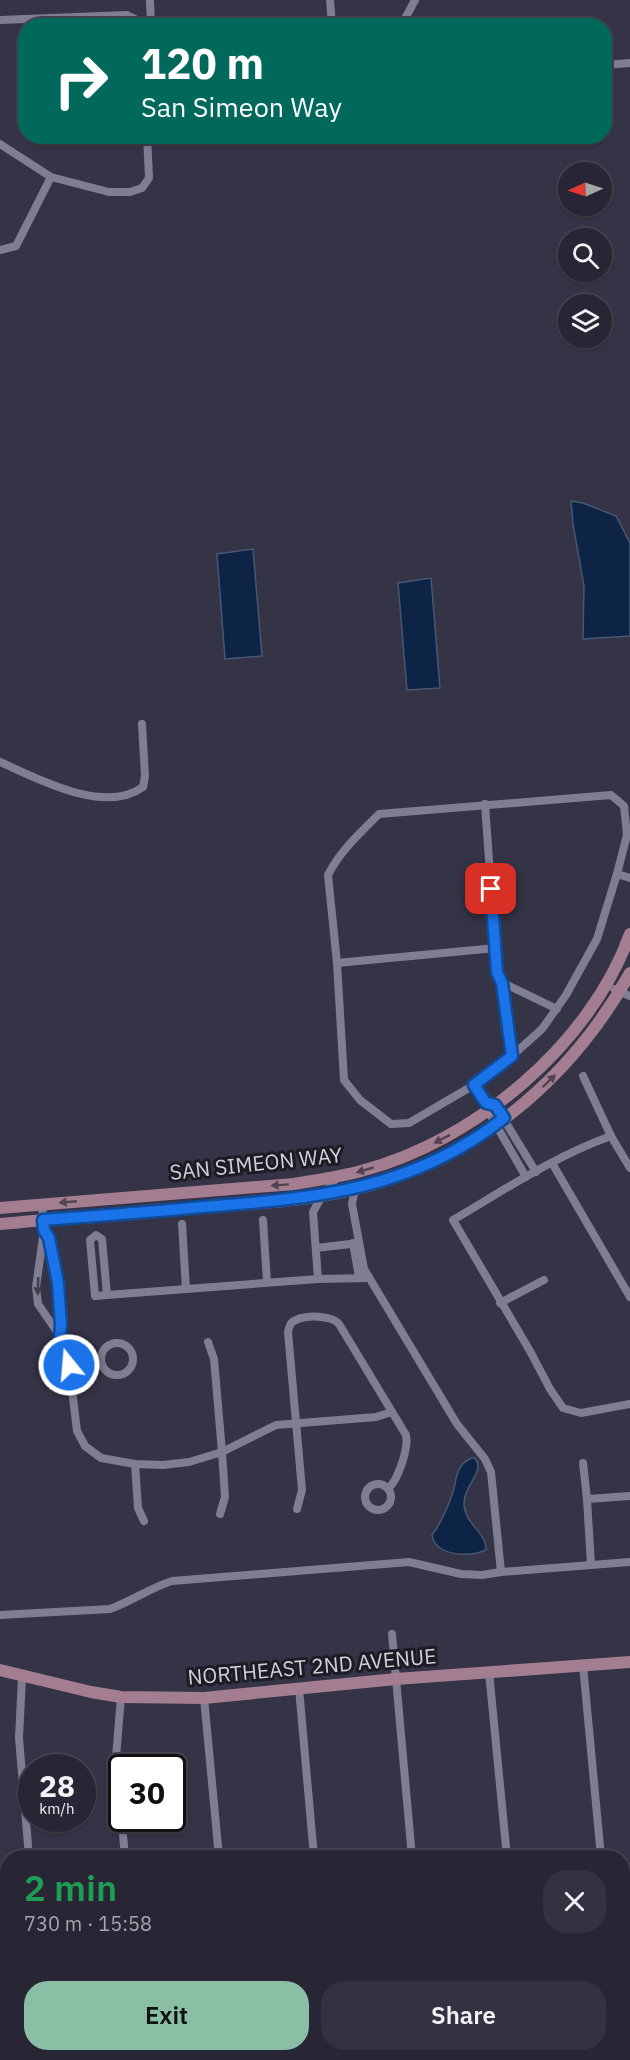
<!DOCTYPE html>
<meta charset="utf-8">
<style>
:root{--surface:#282634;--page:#343240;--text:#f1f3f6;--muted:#a5a5ac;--line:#44434f;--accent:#8abfa5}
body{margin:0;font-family:"IBM Plex Sans",sans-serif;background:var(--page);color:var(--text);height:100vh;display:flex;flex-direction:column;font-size:22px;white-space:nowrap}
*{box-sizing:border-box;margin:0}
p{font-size:20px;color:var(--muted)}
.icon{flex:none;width:33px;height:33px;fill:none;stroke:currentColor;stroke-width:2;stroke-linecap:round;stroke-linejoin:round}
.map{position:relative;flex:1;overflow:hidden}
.sheet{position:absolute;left:0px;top:1850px;width:630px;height:212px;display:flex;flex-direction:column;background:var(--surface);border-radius:24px 24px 0 0;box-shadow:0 2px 4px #0004,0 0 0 2px var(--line)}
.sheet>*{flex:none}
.banner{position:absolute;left:18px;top:18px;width:594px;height:126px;border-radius:24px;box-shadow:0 2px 4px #0004,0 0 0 2px var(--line);background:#00695c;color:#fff;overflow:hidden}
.needle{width:39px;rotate:267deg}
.tools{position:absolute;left:558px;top:162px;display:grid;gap:12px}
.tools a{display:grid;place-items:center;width:54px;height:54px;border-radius:50%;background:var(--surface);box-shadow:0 2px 4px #0004,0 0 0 2px var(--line);font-size:30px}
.speed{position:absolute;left:18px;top:1754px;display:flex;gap:12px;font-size:30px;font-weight:700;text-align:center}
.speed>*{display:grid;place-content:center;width:78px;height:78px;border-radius:50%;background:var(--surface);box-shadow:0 2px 4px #0004,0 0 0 2px var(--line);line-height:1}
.speed small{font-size:15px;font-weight:400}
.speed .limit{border:3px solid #111;border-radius:9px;background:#fff;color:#111}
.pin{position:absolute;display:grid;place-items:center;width:51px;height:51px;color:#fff;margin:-26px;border-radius:12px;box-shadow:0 3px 9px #0006}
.me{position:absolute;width:66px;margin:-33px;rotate:343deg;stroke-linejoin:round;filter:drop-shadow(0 0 4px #0008)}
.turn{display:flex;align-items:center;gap:21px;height:126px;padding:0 24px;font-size:27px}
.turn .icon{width:78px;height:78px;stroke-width:2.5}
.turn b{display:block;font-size:42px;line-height:51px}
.round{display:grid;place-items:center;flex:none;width:63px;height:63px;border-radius:24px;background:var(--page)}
.headline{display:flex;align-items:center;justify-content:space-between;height:102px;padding:0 24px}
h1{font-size:36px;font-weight:600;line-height:45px;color:#1e9e55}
.primary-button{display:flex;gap:12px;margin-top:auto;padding:12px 24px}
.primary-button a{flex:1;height:69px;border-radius:24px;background:var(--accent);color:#111;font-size:24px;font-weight:600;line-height:69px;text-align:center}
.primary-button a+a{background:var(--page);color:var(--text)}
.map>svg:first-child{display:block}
.water{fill:#0d2446;stroke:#485873;stroke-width:1.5}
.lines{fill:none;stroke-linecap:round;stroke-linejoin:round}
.street{stroke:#7f7d94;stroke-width:8}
.secondary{stroke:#a27e90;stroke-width:12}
.oneway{fill:#524350}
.oneway2{fill:#3f3e4c}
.route-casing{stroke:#114b97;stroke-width:15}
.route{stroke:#1a73e8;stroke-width:10}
.labels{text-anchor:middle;stroke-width:6;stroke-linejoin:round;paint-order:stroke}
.street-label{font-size:21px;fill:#d1d0dd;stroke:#1d1c25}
</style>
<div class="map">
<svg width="630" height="2060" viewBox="0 0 630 2060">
<rect width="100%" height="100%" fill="#353346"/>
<!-- water -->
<g class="water">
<path d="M 571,501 L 583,503 L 616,516 L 630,543 L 630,636 L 583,639 L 584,586 L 573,524 Z"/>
<path d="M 253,549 L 262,656 L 225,659 L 217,554 Z"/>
<path d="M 431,578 L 440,688 L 407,690 L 398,583 Z"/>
<path d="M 472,1458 L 475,1458 C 486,1472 463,1485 464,1505 C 465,1524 487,1533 486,1550 C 470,1558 435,1556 432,1535 C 441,1523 447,1509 452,1495 C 457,1481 455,1464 472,1458 Z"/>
</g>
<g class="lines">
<!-- street -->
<g class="street">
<path d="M 150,0 L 151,26"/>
<path d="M 330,0 L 332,26"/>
<path d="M 0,20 L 127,15 L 135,19 L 139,26"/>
<path d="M 401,26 L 415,0"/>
<path d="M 604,65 L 630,63"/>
<path d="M 0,144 L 51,177 L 109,192 L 130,192 L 142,188 L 149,178 L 147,136"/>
<path d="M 0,250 L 16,246 L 51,177"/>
<path d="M 0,762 C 39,779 104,815 143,787 L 145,776 L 142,724"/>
<path d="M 611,795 L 624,806 L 627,835 L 617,874 L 597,939 L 566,995 L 542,1029 L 496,1070 L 474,1085 L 409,1123 L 391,1124 L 360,1100 L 344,1080 L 337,963 L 328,875 C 340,851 360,833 379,814 Z"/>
<path d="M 485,804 L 497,972 L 503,983 L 512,1056"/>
<path d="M 617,874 L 630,878"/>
<path d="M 337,963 L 496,948"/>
<path d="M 503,983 L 557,1009"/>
<path d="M 614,989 L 630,996"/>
<path d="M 583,1076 L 611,1136 L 630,1168"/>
<path d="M 474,1085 L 486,1103 L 488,1111 L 526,1177"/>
<path d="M 490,1104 L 495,1105 L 536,1172"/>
<path d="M 611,1136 C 555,1156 504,1190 453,1220 L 530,1351 L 550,1389 L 563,1408 L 581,1413 L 630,1404"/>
<path d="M 552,1163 L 630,1297"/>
<path d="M 355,1189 L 352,1204 L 364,1269 L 457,1424 L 485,1459 L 491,1472 L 501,1572 L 630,1562"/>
<path d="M 42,1204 L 44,1230 L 49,1238 L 58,1283 L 61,1326 L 60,1336"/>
<path d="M 263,1220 L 267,1282"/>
<path d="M 182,1224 L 186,1289"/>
<path d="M 44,1230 L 36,1287 L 38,1304 L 60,1336 L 69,1365 L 77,1431 L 85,1446 L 101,1458 L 135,1464 L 163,1465 L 189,1462 L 222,1452 L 276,1425 L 376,1417 L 392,1412"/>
<path d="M 353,1243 L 359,1277"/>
<path d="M 316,1248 L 359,1243"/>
<path d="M 318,1279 L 313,1212 L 322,1196 L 338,1176"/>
<path d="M 107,1295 L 102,1239 L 96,1235 L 90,1240 L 95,1296 L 107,1295 L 318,1279 L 369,1278"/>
<path d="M 500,1303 L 544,1280"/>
<path d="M 208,1342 L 214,1359 L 222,1452 L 225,1497 L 220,1514"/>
<circle cx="117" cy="1359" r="16"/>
<path d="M 69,1365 L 101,1361"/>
<path d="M 583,1463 L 587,1499"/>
<path d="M 135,1464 L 138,1508 L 144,1521"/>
<circle cx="378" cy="1497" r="13"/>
<path d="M 297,1509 L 302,1490 L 288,1332 C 289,1327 290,1322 296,1320 C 307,1315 331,1315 339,1324 L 406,1435 C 409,1448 398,1480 388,1489"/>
<path d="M 591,1565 L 587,1499 L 630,1496"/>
<path d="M 0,1615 L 110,1609 C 132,1601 150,1588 172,1581 L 409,1562 L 461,1574 L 482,1575 L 501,1572"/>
<path d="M 392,1634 L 412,1857"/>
<path d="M 583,1665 L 601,1857"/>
<path d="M 489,1672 L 507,1857"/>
<path d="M 22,1677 L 19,1738 L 29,1857"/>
<path d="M 299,1688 L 314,1857"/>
<path d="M 121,1697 L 116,1757 L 125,1857"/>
<path d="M 204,1698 L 219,1857"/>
<path d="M 46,2054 L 47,2060"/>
<path d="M 142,2054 L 143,2060"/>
<path d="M 332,2054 L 333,2060"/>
<path d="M 526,2054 L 526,2060"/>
<path d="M 622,2060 L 630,2058"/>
</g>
<!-- secondary -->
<g class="secondary">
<path d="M 0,1208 L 294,1184 C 317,1180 339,1177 361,1171 C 475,1141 590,1045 630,934"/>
<path d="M 0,1224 C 65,1218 130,1213 195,1208 C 246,1204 298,1202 348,1191 C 471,1164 570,1081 630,973"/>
<path d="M 0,1670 L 91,1692 L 121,1697 L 204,1698 L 396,1679 L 630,1662"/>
</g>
</g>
<!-- one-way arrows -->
<defs><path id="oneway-solid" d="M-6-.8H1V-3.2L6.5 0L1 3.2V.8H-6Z" transform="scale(1.5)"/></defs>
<g class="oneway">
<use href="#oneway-solid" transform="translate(549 1081) rotate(-44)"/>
<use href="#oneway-solid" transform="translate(442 1139) rotate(153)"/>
<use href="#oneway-solid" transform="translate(365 1170) rotate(164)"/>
<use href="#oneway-solid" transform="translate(280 1185) rotate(176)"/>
<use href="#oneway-solid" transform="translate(68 1202) rotate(175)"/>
</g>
<use class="oneway2" href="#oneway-solid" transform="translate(38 1286) rotate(92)"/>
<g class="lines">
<!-- route casing -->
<g class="route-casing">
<path id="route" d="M 69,1365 L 60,1336 L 61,1326 L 58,1283 L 49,1238 L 44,1230 L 43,1220 C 96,1216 149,1212 202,1207 C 315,1198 411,1191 504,1118 L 495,1105 L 486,1103 L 474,1085 L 512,1056 L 502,983 L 497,972 L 491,889"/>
</g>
<!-- route -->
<use href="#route" class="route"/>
</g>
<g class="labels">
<!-- street labels -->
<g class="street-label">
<text transform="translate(256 1164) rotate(-6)" y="7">SAN SIMEON WAY</text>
<text transform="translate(312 1667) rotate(-5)" y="7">NORTHEAST 2ND AVENUE</text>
</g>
</g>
</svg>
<div class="tools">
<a><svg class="needle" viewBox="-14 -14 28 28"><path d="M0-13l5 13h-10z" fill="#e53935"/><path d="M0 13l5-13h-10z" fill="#a5a5ac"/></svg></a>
<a><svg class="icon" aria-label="search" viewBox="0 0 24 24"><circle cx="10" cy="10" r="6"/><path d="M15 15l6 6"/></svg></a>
<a><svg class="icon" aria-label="layers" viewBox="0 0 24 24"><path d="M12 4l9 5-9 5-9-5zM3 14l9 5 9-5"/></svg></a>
</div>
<div class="speed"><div>28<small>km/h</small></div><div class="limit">30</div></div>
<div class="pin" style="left:491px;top:889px;background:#d93025"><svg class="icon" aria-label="arrive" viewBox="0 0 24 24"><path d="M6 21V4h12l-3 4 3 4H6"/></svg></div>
<svg class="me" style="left:69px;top:1365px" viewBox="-20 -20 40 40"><circle r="17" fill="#1a73e8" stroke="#fff" stroke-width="3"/><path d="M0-11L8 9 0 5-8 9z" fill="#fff"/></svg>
<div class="banner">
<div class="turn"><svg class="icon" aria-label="right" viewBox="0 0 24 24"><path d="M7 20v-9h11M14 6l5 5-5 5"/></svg><div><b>120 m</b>San Simeon Way</div></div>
</div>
<section class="sheet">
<div class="headline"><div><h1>2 min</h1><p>730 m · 15:58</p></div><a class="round"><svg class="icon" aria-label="close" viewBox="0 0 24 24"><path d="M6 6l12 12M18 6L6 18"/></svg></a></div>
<div class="primary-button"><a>Exit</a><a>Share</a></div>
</section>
</div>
